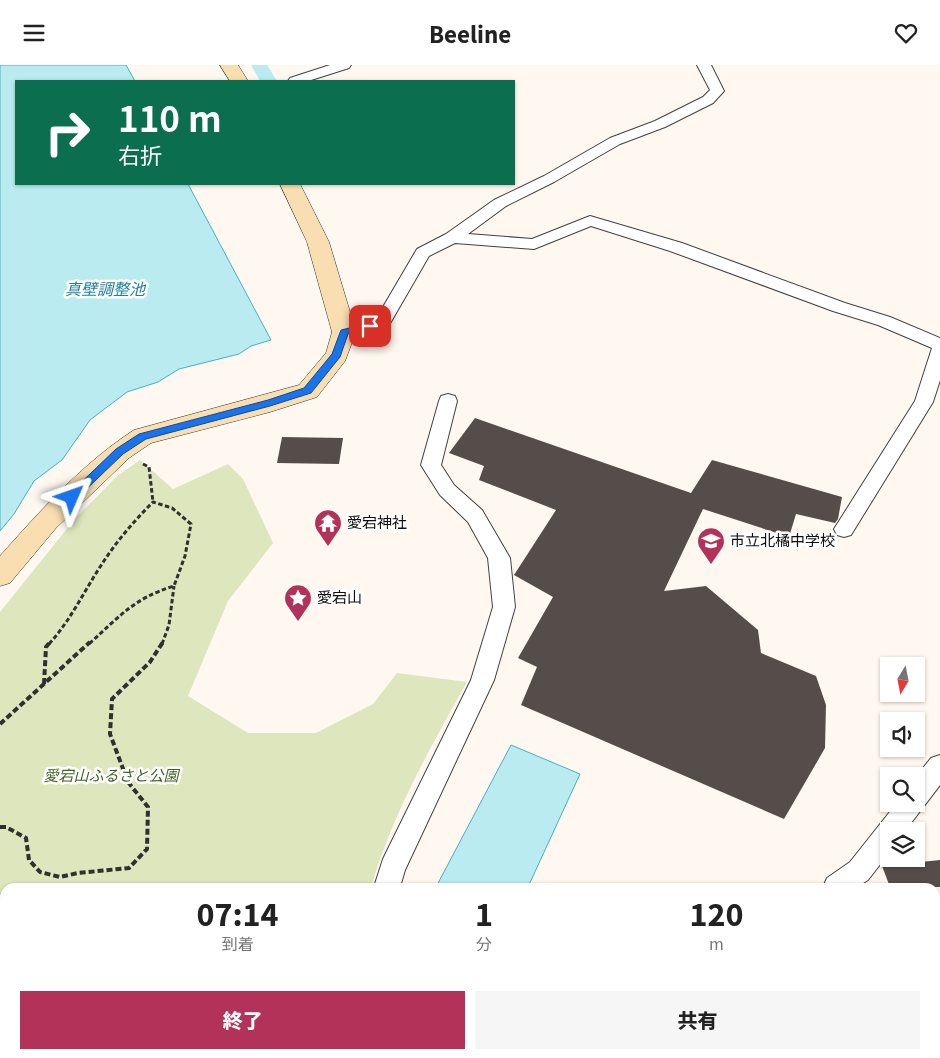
<!DOCTYPE html>
<html lang="ja">
<meta charset="utf-8">
<style>
:root{--surface:#fff;--page:#f6f6f6;--text:#222;--muted:#767676;--accent:#b33259}
body{margin:0;font-family:Georgia,"Noto Sans JP",serif;background:var(--page);color:var(--text);height:100vh;display:flex;flex-direction:column;font-size:19px;white-space:nowrap}
*{box-sizing:border-box;margin:0}
p{font-size:16px;color:var(--muted)}
.icon{flex:none;width:28px;height:28px;fill:none;stroke:currentColor;stroke-width:2;stroke-linecap:round;stroke-linejoin:round}
.map{position:relative;flex:1;overflow:hidden}
.details{position:absolute;left:0px;top:818px;width:940px;height:176px;display:flex;flex-direction:column;background:var(--surface);border-radius:15px 15px 0 0;box-shadow:0 1px 4px #0004}
.details>*{flex:none}
.top-card{position:absolute;left:15px;top:15px;width:500px;height:105px;border-radius:0px;box-shadow:0 1px 4px #0004;background:#0b6e4f;color:#fff;overflow:hidden}
.needle{width:32px;rotate:190deg}
.tools{position:absolute;left:880px;top:592px;display:grid;gap:10px}
.tools a{display:grid;place-items:center;width:45px;height:45px;border-radius:0px;background:var(--surface);box-shadow:0 1px 4px #0004;font-size:25px}
.pin{position:absolute;display:grid;place-items:center;width:42px;height:42px;color:#fff;margin:-21px;border-radius:10px;box-shadow:0 2px 8px #0006}
.me{position:absolute;width:55px;margin:-28px;rotate:47deg;stroke-linejoin:round;filter:drop-shadow(0 0 4px #0008)}
.turn{display:flex;align-items:center;gap:18px;height:105px;padding:0 20px;font-size:22px}
.turn .icon{width:65px;height:65px;stroke-width:2.5}
.turn b{display:block;font-size:35px;line-height:42px}
.eta{display:flex;justify-content:space-evenly;align-items:center;height:85px;text-align:center}
.eta b{font-size:30px;font-weight:800;line-height:35px}
.cta{display:flex;gap:10px;margin-top:auto;padding:10px 20px}
.cta a{flex:1;height:58px;border-radius:0px;background:var(--accent);color:#fff;font-size:20px;font-weight:800;line-height:58px;text-align:center}
.cta a+a{background:var(--page);color:var(--text)}
header{display:flex;justify-content:space-between;align-items:center;height:65px;padding:0 20px;background:var(--surface);font-size:22px;font-weight:800}
.map>svg:first-child{display:block}
.green{fill:#dde6bd}
.forest{fill:#c5d59d}
.water{fill:#b9ebf1;stroke:#46b1c2}
.lines{fill:none;stroke-linecap:round;stroke-linejoin:round}
.canal{fill:#b9ebf1;fill-rule:evenodd}
.building{fill:#564d4b}
.street-casing{stroke:#414141;stroke-width:2}
.secondary-casing{stroke:#303030;stroke-width:1}
.path-far1{stroke:#303030;stroke-width:3;stroke-dasharray:4.5 2.5;stroke-linecap:butt}
.path{stroke:#303030;stroke-width:4;stroke-dasharray:6 3;stroke-linecap:butt}
.street{fill:#fff;fill-rule:evenodd}
.secondary{fill:#f8deb1;fill-rule:evenodd}
.route{fill:#1a73e8;stroke:#114b97}
.labels{text-anchor:middle;stroke-width:5;stroke-linejoin:round;paint-order:stroke}
.poi-label{font-size:15px;fill:#0e0e0e;stroke:#fff;text-anchor:start}
.park-label{font-size:15px;font-style:italic;fill:#406124;stroke:#fff}
.water-label{font-size:16px;font-style:italic;fill:#228196;stroke:#fff}
</style>
<header><svg class="icon" aria-label="menu" viewBox="0 0 24 24"><path d="M4 6h16M4 12h16M4 18h16"/></svg>Beeline<svg class="icon" aria-label="heart" viewBox="0 0 24 24"><path d="M12 20l-8-8c-3-5 5-10 8-4 3-6 11-1 8 4z"/></svg></header>
<div class="map">
<svg width="940" height="993" viewBox="0 0 940 993">
<rect width="100%" height="100%" fill="#fef8f0"/>
<!-- green -->
<path class="green" d="M 140,395 L 173,424 L 228,399 L 243,414 L 273,478 L 228,536 L 188,631 L 248,668 L 316,668 L 373,639 L 397,608 L 467,617 C 430,683 392,750 371,822 L 5,822 L 5,989 L 364,989 L 365,993 L 0,993 L 0,547 L 74,455 L 116,412 Z"/>
<!-- forest -->
<path class="forest" d="M 940,950 L 940,993 L 893,993 L 893,989 L 935,989 L 935,952 Z"/>
<!-- water -->
<g class="water">
<path d="M 0,0 L 126,0 L 135,16 L 16,16 L 16,119 L 188,119 L 271,275 L 251,281 L 239,289 L 179,304 L 158,317 L 127,327 L 90,355 L 62,395 L 34,416 L 14,449 L 0,466 Z"/>
<path d="M 511,680 L 580,709 L 528,822 L 436,822 Z"/>
</g>
<g class="lines">
<!-- canal -->
<path class="canal" d="M 251,0 L 267,0 L 277,16 L 260,16 Z"/>
</g>
<!-- building -->
<g class="building">
<path d="M 475,353 L 691,428 L 712,395 L 842,432 L 838,454 L 835,458 L 796,449 L 789,472 L 703,444 L 664,526 L 706,521 L 758,565 L 761,588 L 816,611 L 826,640 L 825,683 L 784,754 L 521,640 L 537,602 L 518,593 L 553,532 L 514,510 L 556,445 L 479,415 L 484,401 L 449,388 Z"/>
<path d="M 282,372 L 343,373 L 339,399 L 277,398 Z"/>
<path d="M 940,795 L 940,822 L 890,822 L 882,801 Z"/>
</g>
<g class="lines">
<!-- street casing -->
<g class="street-casing">
<g id="street">
<path d="M 330,0 L 351,0 L 349,3 L 308,16 L 288,16 L 290,13 Z"/>
<path d="M 697,0 L 711,0 L 724,26 L 713,38 L 665,62 L 620,79 L 554,117 L 506,141 L 468,169 L 532,174 L 590,151 L 682,178 L 845,238 L 890,252 L 940,273 L 940,315 L 933,337 L 851,470 L 844,472 L 837,470 L 834,464 L 915,336 L 932,283 L 878,260 L 833,246 L 670,186 L 591,161 L 534,184 L 455,178 L 429,191 L 388,262 L 344,273 L 338,271 L 335,267 L 338,263 L 376,254 L 417,184 L 446,169 L 494,135 L 544,111 L 610,73 L 655,56 L 703,32 L 710,25 Z"/>
<path d="M 448,329 L 455,331 L 457,336 L 441,400 L 454,420 L 482,445 L 510,493 L 515,542 L 494,615 L 405,805 L 400,822 L 374,822 L 383,794 L 471,615 L 493,542 L 488,493 L 468,457 L 440,430 L 421,400 L 439,336 L 441,331 Z"/>
<path d="M 940,690 L 940,720 L 905,766 L 889,766 L 889,788 L 868,815 L 857,822 L 823,822 L 827,813 L 850,797 L 896,739 L 916,739 L 916,712 L 931,693 Z"/>
<rect x="372" y="989" width="28" height="4"/>
<path d="M 489,989 L 526,989 L 525,993 L 488,993 Z"/>
</g>
</g>
<!-- secondary casing -->
<g class="secondary-casing">
<g id="secondary">
<path d="M 220,0 L 238,0 L 248,16 L 230,16 Z"/>
<path d="M 280,119 L 300,119 L 329,177 L 356,267 L 345,296 L 317,332 L 270,347 L 151,378 L 129,393 L 56,463 L 10,518 L 0,521 L 0,491 C 40,446 83,398 134,365 L 299,320 L 326,288 L 332,267 L 307,177 Z"/>
</g>
</g>
<!-- path-far1 -->
<g class="path-far1">
<path d="M 143,399 L 149,402 L 153,437"/>
<path d="M 49,579 C 71,555 84,526 102,499 C 116,477 134,456 153,437 L 172,443 L 191,459 L 185,491 L 174,521 C 134,533 119,552 89,579"/>
<path d="M 162,579 L 169,560 L 174,521"/>
</g>
<!-- path -->
<g class="path">
<path d="M 44,619 L 46,582 L 50,577"/>
<path d="M 0,659 L 90,577"/>
<path d="M 0,762 L 6,762 L 26,773 L 29,795 L 40,807 L 60,812 L 78,808 L 129,803 L 147,784 L 148,742 L 128,717 L 110,669 L 112,634 L 150,597 L 163,577"/>
</g>
<!-- street -->
<use href="#street" class="street"/>
<!-- secondary -->
<use href="#secondary" class="secondary"/>
</g>
<!-- route -->
<path class="route" d="M 370,258 L 373,259 L 373,263 L 348,269 L 340,292 L 311,328 L 270,341 L 146,374 L 123,389 L 75,435 L 68,435 L 66,432 L 68,430 L 116,384 L 139,369 L 268,335 L 304,323 L 332,289 L 341,265 Z"/>
<!-- icons -->
<defs>
<g id="temple-pin" transform="scale(1.4375)"><path d="M0 17L-7.5 6A9.5 9.5 0 1 1 7.5 6Z" fill="#b33259" stroke="#fff"/><path d="M0-6L5-2H3V0L6.5 2.5H4V6H1.5V3h-3V6H-4V2.5H-6.5L-3 0V-2H-5Z" fill="#fff"/></g>
<g id="school-pin" transform="scale(1.4375)"><path d="M0 17L-7.5 6A9.5 9.5 0 1 1 7.5 6Z" fill="#b33259" stroke="#fff"/><path d="M0-5L7-2L0 1L-7-2ZM-4 1L0 2.5L4 1V4Q0 6-4 4Z" fill="#fff"/></g>
<g id="sight-pin" transform="scale(1.4375)"><path d="M0 17L-7.5 6A9.5 9.5 0 1 1 7.5 6Z" fill="#b33259" stroke="#fff"/><path d="M0-6L1.8-2.2L6-1.7L2.9 1.2L3.7 5.4L0 3.3L-3.7 5.4L-2.9 1.2L-6-1.7L-1.8-2.2Z" fill="#fff"/></g>
</defs>
<g fill-rule="evenodd">
<use href="#temple-pin" x="328" y="458"/>
<use href="#school-pin" x="711" y="476"/>
<use href="#sight-pin" x="298" y="533"/>
</g>
<g class="labels">
<!-- poi labels -->
<g class="poi-label">
<text x="347" y="463">愛宕神社</text>
<text x="730" y="481">市立北橘中学校</text>
<text x="317" y="538">愛宕山</text>
</g>
<!-- park labels -->
<g class="park-label">
<text x="111" y="716">愛宕山ふるさと公園</text>
</g>
<!-- water labels -->
<g class="water-label">
<text x="105" y="230">真壁調整池</text>
</g>
</g>
</svg>
<div class="tools">
<a><svg class="needle" viewBox="-14 -14 28 28"><path d="M0-13l5 13h-10z" fill="#e53935"/><path d="M0 13l5-13h-10z" fill="#767676"/></svg></a>
<a><svg class="icon" aria-label="sound" viewBox="0 0 24 24"><path d="M4 9h4l5-4v14l-5-4H4zM17 9q2 3 0 6"/></svg></a>
<a><svg class="icon" aria-label="search" viewBox="0 0 24 24"><circle cx="10" cy="10" r="6"/><path d="M15 15l6 6"/></svg></a>
<a><svg class="icon" aria-label="layers" viewBox="0 0 24 24"><path d="M12 4l9 5-9 5-9-5zM3 14l9 5 9-5"/></svg></a>
</div>
<div class="pin" style="left:370px;top:261px;background:#d93025"><svg class="icon" aria-label="arrive" viewBox="0 0 24 24"><path d="M6 21V4h12l-3 4 3 4H6"/></svg></div>
<svg class="me" style="left:72px;top:432px" viewBox="-20 -20 40 40"><path d="M0-17L14 15 0 8-14 15z" fill="#1a73e8" stroke="#fff" stroke-width="4"/></svg>
<div class="top-card">
<div class="turn"><svg class="icon" aria-label="right" viewBox="0 0 24 24"><path d="M7 20v-9h11M14 6l5 5-5 5"/></svg><div><b>110 m</b>右折</div></div>
</div>
<section class="details">
<div class="eta">
<div><b>07:14</b><p>到着</p></div>
<div><b>1</b><p>分</p></div>
<div><b>120</b><p>m</p></div>
</div>
<div class="cta"><a>終了</a><a>共有</a></div>
</section>
</div>
